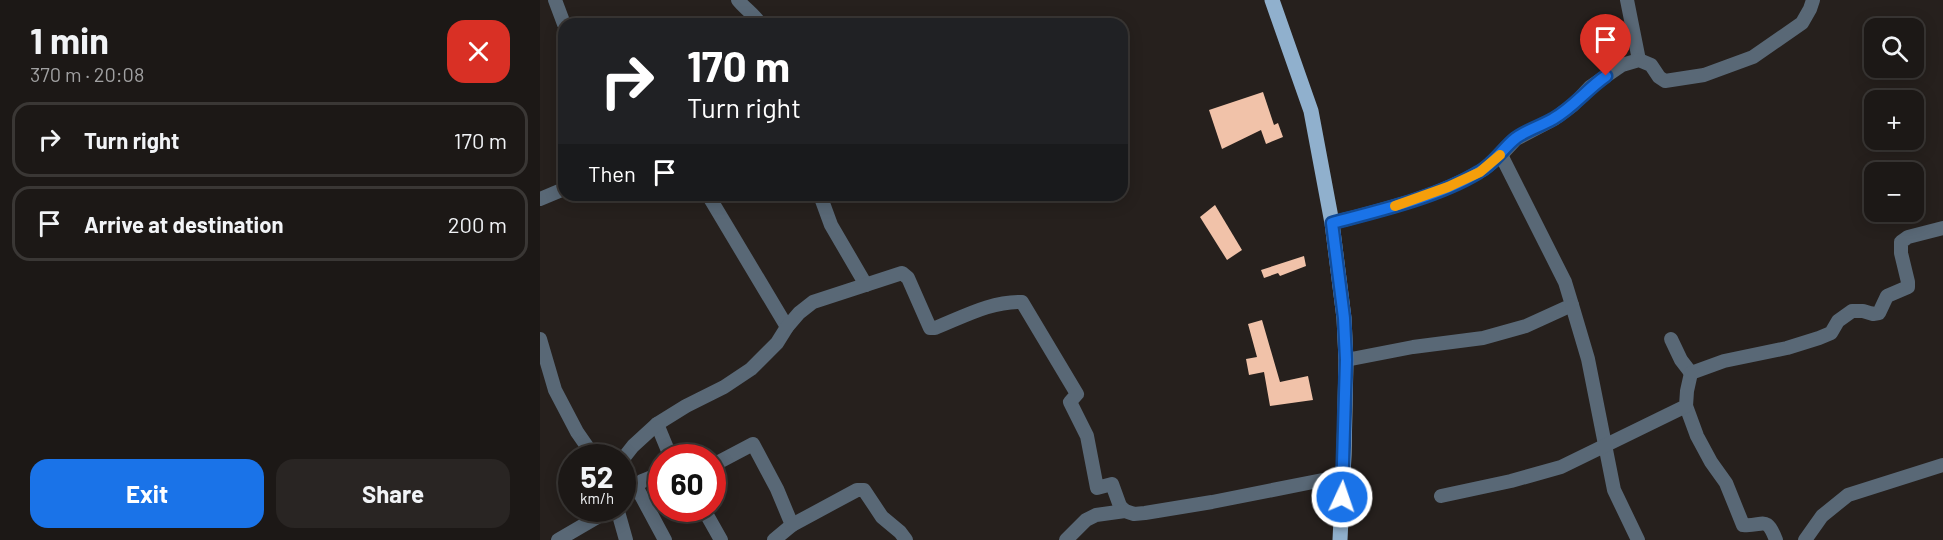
<!DOCTYPE html>
<meta charset="utf-8">
<style>
:root{--surface:#1c1816;--page:#292523;--text:#f1f3f6;--muted:#a0a0a1;--line:#3a3735;--accent:#1a73e8}
body{margin:0;font-family:Barlow,sans-serif;background:var(--page);color:var(--text);height:100vh;display:flex;flex-direction:column;font-size:22px;white-space:nowrap}
*{box-sizing:border-box;margin:0}
p{font-size:20px;color:var(--muted)}
.icon{flex:none;width:33px;height:33px;fill:none;stroke:currentColor;stroke-width:2;stroke-linecap:round;stroke-linejoin:round}
.map{position:relative;flex:1;overflow:hidden}
.drawer{display:flex;flex-direction:column;background:var(--surface);width:540px}
.drawer>*{flex:none}
.top-card{position:absolute;left:18px;top:18px;width:570px;height:183px;border-radius:18px;box-shadow:0 3px 15px #0003,0 0 0 2px var(--line);background:#202124;color:#fff;overflow:hidden}
.controls{position:absolute;left:1324px;top:18px;display:grid;gap:12px}
.controls a{display:grid;place-items:center;width:60px;height:60px;border-radius:12px;background:var(--surface);box-shadow:0 3px 15px #0003,0 0 0 2px var(--line);font-size:30px}
.speed{position:absolute;left:18px;top:444px;display:flex;gap:12px;font-size:30px;font-weight:700;text-align:center}
.speed>*{display:grid;place-content:center;width:78px;height:78px;border-radius:50%;background:var(--surface);box-shadow:0 3px 15px #0003,0 0 0 2px var(--line);line-height:1}
.speed small{font-size:15px;font-weight:400}
.speed .limit{border:9px solid #d22;background:#fff;color:#111}
.pin{position:absolute;display:grid;place-items:center;width:51px;height:51px;color:#fff;margin:-62px -26px;border-radius:50% 50% 50% 0;rotate:-45deg;box-shadow:0 0 6px #0007}
.pin .icon{rotate:45deg}
.me{position:absolute;width:66px;margin:-33px;rotate:3deg;stroke-linejoin:round;filter:drop-shadow(0 0 4px #0008)}
.turn{display:flex;align-items:center;gap:21px;height:126px;padding:0 30px;font-size:27px}
.turn .icon{width:78px;height:78px;stroke-width:2.5}
.turn b{display:block;font-size:42px;line-height:51px}
.then{display:flex;align-items:center;height:57px;padding:0 30px;background:#0003;gap:12px;font-size:22px}
.round{display:grid;place-items:center;flex:none;width:63px;height:63px;border-radius:18px;background:var(--page)}
.headline{display:flex;align-items:center;justify-content:space-between;height:102px;padding:0 30px}
h1{font-size:36px;font-weight:700;line-height:45px}
.primary-button{display:flex;gap:12px;margin-top:auto;padding:12px 30px}
.primary-button a{flex:1;height:69px;border-radius:18px;background:var(--accent);color:#fff;font-size:24px;font-weight:700;line-height:69px;text-align:center}
.primary-button a+a{background:var(--page);color:var(--text)}
ul{padding:0;list-style:none}
li{display:flex;align-items:center;gap:18px;height:75px;margin:0 12px 9px;padding:0 18px;border:3px solid var(--line);border-radius:18px}
li div{flex:1}
li b{display:block;font-size:22px}
li em{font-style:normal}
main{display:flex;flex:1;min-height:0}
.map>svg:first-child{display:block}
.building{fill:#f1c2a9}
.lines{fill:none;stroke-linecap:round;stroke-linejoin:round}
.minor{stroke:#596876;stroke-width:14}
.major{stroke:#90b0cd;stroke-width:15}
.route-casing{stroke:#114b97;stroke-width:15}
.route{stroke:#1a73e8;stroke-width:10}
.slow{stroke:#f59e0b;stroke-width:10}
</style>
<main>
<section class="drawer">
<div class="headline"><div><h1>1 min</h1><p>370 m · 20:08</p></div><a class="round" style="background:#d93025;color:#fff"><svg class="icon" aria-label="close" viewBox="0 0 24 24"><path d="M6 6l12 12M18 6L6 18"/></svg></a></div>
<ul>
<li><svg class="icon" aria-label="right" viewBox="0 0 24 24"><path d="M7 20v-9h11M14 6l5 5-5 5"/></svg><div><b>Turn right</b></div><em>170 m</em></li>
<li><svg class="icon" aria-label="arrive" viewBox="0 0 24 24"><path d="M6 21V4h12l-3 4 3 4H6"/></svg><div><b>Arrive at destination</b></div><em>200 m</em></li>
</ul>
<div class="primary-button"><a>Exit</a><a>Share</a></div>
</section>
<div class="map">
<svg width="1403" height="540" viewBox="0 0 1403 540">
<rect width="100%" height="100%" fill="#26201d"/>
<!-- building -->
<g class="building">
<path d="M 723,92 L 734,125 L 738,123 L 743,137 L 726,144 L 721,130 L 682,149 L 669,110 Z"/>
<path d="M 675,205 L 702,250 L 687,260 L 660,217 Z"/>
<path d="M 764,256 L 766,266 L 740,276 L 738,273 L 724,278 L 721,270 Z"/>
<path d="M 722,320 L 740,382 L 768,376 L 773,400 L 730,406 L 724,372 L 709,375 L 706,359 L 717,357 L 708,324 Z"/>
</g>
<g class="lines">
<!-- minor -->
<g class="minor">
<path d="M 15,0 L 24,24"/>
<path d="M 198,0 C 203,7 218,18 220,24"/>
<path d="M 1087,0 L 1099,60"/>
<path d="M 961,155 L 976,139 L 1014,119 L 1033,105 L 1050,87 L 1082,65 L 1099,60 L 1111,65 L 1119,77 L 1125,81 L 1164,75 L 1213,57 L 1262,23 L 1270,9 L 1273,0"/>
<path d="M 168,195 L 247,327"/>
<path d="M 280,195 L 291,225 L 326,285"/>
<path d="M 0,199 L 24,189"/>
<path d="M 792,223 C 841,210 894,198 939,172 C 947,168 954,161 961,155 L 1025,282 L 1032,305 L 986,326 L 943,338 L 873,347 L 806,360"/>
<path d="M 1032,305 L 1048,359 L 1074,490 L 1098,540"/>
<path d="M 0,339 L 15,390 L 37,432 L 55,458"/>
<path d="M 1131,339 L 1141,360 L 1151,373"/>
<path d="M 1146,406 L 1157,436 L 1171,462 L 1186,483 L 1203,525 C 1223,527 1226,514 1236,540"/>
<path d="M 117,424 L 131,458"/>
<path d="M 82,460 L 93,446 L 117,424 L 146,406 L 184,387 L 211,369 L 237,343 L 247,327 L 259,313 L 273,302 L 362,273 L 368,278 L 390,328 L 395,328 C 423,317 451,301 482,302 L 537,394 L 530,402 L 547,436 L 557,488 L 572,484 L 580,506 L 585,511"/>
<path d="M 172,463 L 177,463 L 213,444 L 237,489 L 252,525 L 234,540"/>
<path d="M 97,488 L 125,540"/>
<path d="M 901,496 L 971,481 L 1021,467 L 1146,406 L 1147,391 L 1151,373 L 1184,361 L 1247,348 L 1279,338 L 1291,333 L 1298,321 L 1312,311 L 1323,311 L 1333,314 L 1339,313 L 1347,296 L 1368,287 L 1368,282 L 1361,253 L 1361,242 L 1368,237 L 1403,228"/>
<path d="M 82,497 L 94,491 L 102,481 L 122,473"/>
<path d="M 77,508 L 86,540"/>
<path d="M 163,508 L 181,540"/>
<path d="M 252,525 L 317,490 L 324,490 L 342,517 L 360,532 L 366,540"/>
<path d="M 18,540 L 73,508"/>
<path d="M 526,540 L 546,520 L 556,515 L 585,511 L 594,514 L 605,513 L 672,502 L 803,476"/>
<path d="M 1265,540 L 1282,516 L 1308,495 L 1403,465"/>
</g>
<!-- major -->
<path class="major" d="M 732,0 L 771,111 L 792,223 L 804,318 L 806,360 L 804,455 L 800,540"/>
</g>
<g class="lines">
<!-- route casing -->
<g class="route-casing">
<path id="route" d="M 802,497 L 806,360 L 804,318 L 792,223 C 838,211 898,197 939,172 C 954,164 963,148 976,138 C 987,130 1001,126 1013,119 C 1033,108 1047,89 1066,76"/>
</g>
<!-- route -->
<use href="#route" class="route"/>
<!-- slow -->
<path class="slow" d="M 855,206 L 908,187 L 940,172 L 960,155"/>
</g>
</svg>
<div class="controls">
<a><svg class="icon" aria-label="search" viewBox="0 0 24 24"><circle cx="10" cy="10" r="6"/><path d="M15 15l6 6"/></svg></a>
<a>+</a>
<a>−</a>
</div>
<div class="speed"><div>52<small>km/h</small></div><div class="limit">60</div></div>
<div class="pin" style="left:1066px;top:76px;background:#d93025"><svg class="icon" aria-label="arrive" viewBox="0 0 24 24"><path d="M6 21V4h12l-3 4 3 4H6"/></svg></div>
<svg class="me" style="left:802px;top:497px" viewBox="-20 -20 40 40"><circle r="17" fill="#1a73e8" stroke="#fff" stroke-width="3"/><path d="M0-11L8 9 0 5-8 9z" fill="#fff"/></svg>
<div class="top-card">
<div class="turn"><svg class="icon" aria-label="right" viewBox="0 0 24 24"><path d="M7 20v-9h11M14 6l5 5-5 5"/></svg><div><b>170 m</b>Turn right</div></div>
<div class="then">Then<svg class="icon" aria-label="arrive" viewBox="0 0 24 24"><path d="M6 21V4h12l-3 4 3 4H6"/></svg></div>
</div>
</div>
</main>
